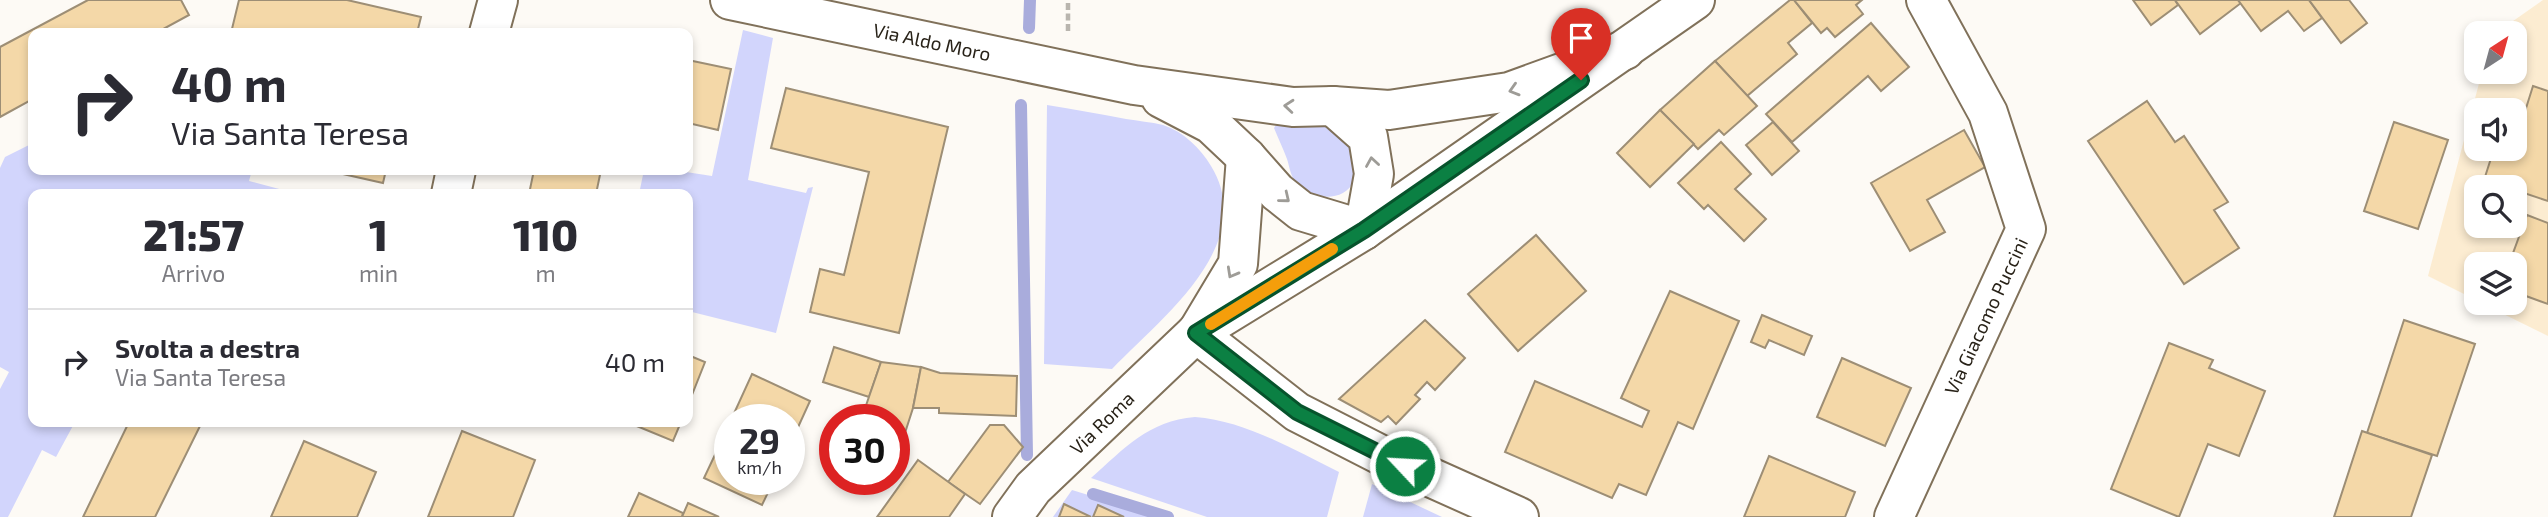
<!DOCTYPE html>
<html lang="it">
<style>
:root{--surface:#fff;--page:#f2f2f3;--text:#2b2b33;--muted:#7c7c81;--line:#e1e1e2}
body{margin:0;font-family:"Exo 2",sans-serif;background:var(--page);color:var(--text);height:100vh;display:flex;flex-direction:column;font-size:26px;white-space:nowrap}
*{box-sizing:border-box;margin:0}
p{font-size:23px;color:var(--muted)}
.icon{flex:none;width:38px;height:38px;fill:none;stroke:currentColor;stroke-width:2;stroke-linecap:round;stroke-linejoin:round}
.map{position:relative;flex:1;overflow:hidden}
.panel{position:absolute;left:28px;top:189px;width:665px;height:238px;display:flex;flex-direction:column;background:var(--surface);border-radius:14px;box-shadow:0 4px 10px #0003}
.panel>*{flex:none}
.guide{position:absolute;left:28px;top:28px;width:665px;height:147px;border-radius:14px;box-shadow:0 4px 10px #0003;background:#fff;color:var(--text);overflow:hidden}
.needle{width:46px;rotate:36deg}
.fabs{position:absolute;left:2464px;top:21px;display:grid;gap:14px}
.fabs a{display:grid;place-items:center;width:63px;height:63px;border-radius:14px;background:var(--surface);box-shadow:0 4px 10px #0003;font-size:35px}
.speed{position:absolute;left:714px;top:404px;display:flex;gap:14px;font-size:35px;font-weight:700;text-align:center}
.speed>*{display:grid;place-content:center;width:91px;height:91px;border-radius:50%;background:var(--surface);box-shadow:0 4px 10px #0003;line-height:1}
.speed small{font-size:18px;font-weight:400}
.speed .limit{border:10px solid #d22;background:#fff;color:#111}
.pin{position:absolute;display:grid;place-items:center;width:60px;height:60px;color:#fff;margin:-72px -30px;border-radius:50% 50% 50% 0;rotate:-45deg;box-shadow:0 0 7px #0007}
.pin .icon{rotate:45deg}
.me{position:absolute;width:77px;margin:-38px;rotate:295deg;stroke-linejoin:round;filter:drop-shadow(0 0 5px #0008)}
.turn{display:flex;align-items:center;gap:24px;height:147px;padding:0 28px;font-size:32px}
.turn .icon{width:91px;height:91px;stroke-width:2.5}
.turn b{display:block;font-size:49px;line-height:60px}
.eta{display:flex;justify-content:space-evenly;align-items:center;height:119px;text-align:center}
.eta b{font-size:42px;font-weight:800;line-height:49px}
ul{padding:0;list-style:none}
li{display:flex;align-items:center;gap:21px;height:105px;padding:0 28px;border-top:2px solid var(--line)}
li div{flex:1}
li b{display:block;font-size:26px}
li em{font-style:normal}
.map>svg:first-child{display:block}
.built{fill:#fcecd1;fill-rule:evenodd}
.green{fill:#d2d5fc}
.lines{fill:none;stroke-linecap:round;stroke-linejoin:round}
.stream{stroke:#a9acdc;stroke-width:12}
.building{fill:#f4d8a8;stroke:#9d8e75;stroke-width:2}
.minor-casing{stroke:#80715a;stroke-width:42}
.path{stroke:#b9b5ae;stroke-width:4.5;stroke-dasharray:7 3.5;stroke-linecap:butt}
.minor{stroke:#fff;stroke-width:38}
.oneway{stroke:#9e9c97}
.route-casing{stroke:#07532c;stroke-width:18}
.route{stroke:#0b8043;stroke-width:12}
.slow{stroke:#f59e0b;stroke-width:12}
.labels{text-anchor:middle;stroke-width:5;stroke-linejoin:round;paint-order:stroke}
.street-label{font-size:19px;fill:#282218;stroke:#fff}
</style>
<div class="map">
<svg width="2548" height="517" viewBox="0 0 2548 517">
<rect width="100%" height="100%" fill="#fdfaf5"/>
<!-- built -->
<path class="built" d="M 2543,0 L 2548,0 L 2548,336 L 2481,303 L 2515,303 L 2515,264 L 2476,264 L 2476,300 L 2428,276 L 2482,72 L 2515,72 L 2515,33 L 2496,33 ZM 2476,110 L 2515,110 L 2515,149 L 2476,149 ZM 2476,187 L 2515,187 L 2515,226 L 2476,226 Z"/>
<!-- green -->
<g class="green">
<path d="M 743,30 L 773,38 L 748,180 L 806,193 L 808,188 L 813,187 L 776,333 L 688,311 L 688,194 L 639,194 L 644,170 L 673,170 L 712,176 Z"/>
<path d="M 1047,105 C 1073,109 1100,114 1126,119 C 1138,121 1151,122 1163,125 C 1184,132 1200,148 1211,166 C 1259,245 1161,318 1112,369 L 1044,364 Z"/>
<path d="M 1278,122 L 1333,127 L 1358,153 C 1357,161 1357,173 1354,181 C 1343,205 1306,199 1294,180 C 1290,173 1289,165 1287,159 C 1283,148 1278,138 1274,128 Z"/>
<path d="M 33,143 L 33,170 L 252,170 L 249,181 L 298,194 L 33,194 L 33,422 L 75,422 L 56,457 L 42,450 L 8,517 L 0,517 L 0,389 L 9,372 L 0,367 L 0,168 L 5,157 Z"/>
<path d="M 1195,417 C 1246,421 1294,450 1339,472 L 1327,517 L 1207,517 L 1091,478 C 1125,448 1148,421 1195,417 Z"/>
<path d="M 1372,484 L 1442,517 L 1363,517 Z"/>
<path d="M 1072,490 L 1160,517 L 1053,517 Z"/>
</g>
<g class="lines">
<!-- stream -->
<g class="stream">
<path d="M 1029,28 L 1030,0"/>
<path d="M 1021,105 L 1027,455"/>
<path d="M 1093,494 L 1168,517"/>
</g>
</g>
<!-- building -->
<g class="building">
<path d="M 88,0 L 181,0 L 189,15 L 156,33 L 33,33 L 33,99 L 0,117 L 0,47 Z"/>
<path d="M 239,0 L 347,0 L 421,17 L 417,33 L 231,33 Z"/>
<path d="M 1790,0 L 1794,0 L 1812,23 L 1788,43 L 1797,54 L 1747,96 L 1715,61 Z"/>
<path d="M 1794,0 L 1862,0 L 1856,5 L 1863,14 L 1835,37 L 1827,28 L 1821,33 Z"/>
<path d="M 2133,0 L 2175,0 L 2178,5 L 2151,25 Z"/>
<path d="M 2175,0 L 2238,0 L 2241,3 L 2200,34 Z"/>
<path d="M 2238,0 L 2309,0 L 2322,18 L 2304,31 L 2288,11 L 2261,31 Z"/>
<path d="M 2309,0 L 2349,0 L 2367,23 L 2341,43 Z"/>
<path d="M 1871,23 L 1909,67 L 1881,91 L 1868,76 L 1792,142 L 1766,114 Z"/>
<path d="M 688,60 L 731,69 L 718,130 L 688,123 Z"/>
<path d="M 1715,61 L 1757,106 L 1724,135 L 1719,130 L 1698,149 L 1660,110 Z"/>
<path d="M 2533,86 L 2548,91 L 2548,201 L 2515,190 L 2515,187 L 2506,187 L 2484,180 L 2494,149 L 2515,149 L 2515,118 L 2522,121 Z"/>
<path d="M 786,88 L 948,127 L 899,333 L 810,312 L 820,269 L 844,275 L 869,172 L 771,148 Z"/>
<path d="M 2147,101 L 2175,142 L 2184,136 L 2228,202 L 2214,210 L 2239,248 L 2184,284 L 2088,141 Z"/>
<path d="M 1660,110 L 1694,144 L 1650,187 L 1617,153 Z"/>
<path d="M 1773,122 L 1799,151 L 1772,175 L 1746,145 Z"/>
<path d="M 2394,122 L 2448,140 L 2418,229 L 2364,211 Z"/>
<path d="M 1964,130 L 1985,167 L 1927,200 L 1945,232 L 1910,251 L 1871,183 Z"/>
<path d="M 1721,142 L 1751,174 L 1735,189 L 1766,219 L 1744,241 L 1708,205 L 1704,209 L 1678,183 Z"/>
<path d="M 325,170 L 386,170 L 383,183 Z"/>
<path d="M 534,170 L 601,170 L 596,194 L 529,194 Z"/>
<path d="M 2527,215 L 2548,223 L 2548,304 L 2515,292 L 2515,264 L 2509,264 Z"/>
<path d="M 1536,235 L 1586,291 L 1518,351 L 1468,294 Z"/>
<path d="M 1670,291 L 1739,321 L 1693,429 L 1678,422 L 1646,495 L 1619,484 L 1612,498 L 1505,452 L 1535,381 L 1642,427 L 1649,411 L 1621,398 Z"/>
<path d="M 1762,315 L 1812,336 L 1804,355 L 1769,340 L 1765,348 L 1751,342 Z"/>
<path d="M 1425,320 L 1465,358 L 1435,390 L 1427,382 L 1415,395 L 1420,399 L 1396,424 L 1388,416 L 1381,422 L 1339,399 Z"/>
<path d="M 2404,320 L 2475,344 L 2437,456 L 2367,433 Z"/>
<path d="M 2169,343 L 2213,360 L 2209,368 L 2265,391 L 2239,456 L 2208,444 L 2179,517 L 2111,489 Z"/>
<path d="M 834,347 L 881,362 L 869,397 L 823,382 Z"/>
<path d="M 688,355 L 705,362 L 688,405 Z"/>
<path d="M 1842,358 L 1911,388 L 1885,446 L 1817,417 Z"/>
<path d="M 881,362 L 921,367 L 913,408 L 903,439 L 894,437 L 894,420 L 861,420 Z"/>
<path d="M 921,367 L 940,373 L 1017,376 L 1016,416 L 939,413 L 939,408 L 913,408 Z"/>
<path d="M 752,374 L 810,401 L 789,447 L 789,420 L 731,420 Z"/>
<path d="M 129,422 L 202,422 L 155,517 L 83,517 Z"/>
<path d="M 627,422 L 681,422 L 673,441 Z"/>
<path d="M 730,423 L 730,480 L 774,480 L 762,505 L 704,478 Z"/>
<path d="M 990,425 L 1004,425 L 1023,447 L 980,504 L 948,482 Z"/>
<path d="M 462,431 L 535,460 L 513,517 L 428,517 Z"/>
<path d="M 2362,431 L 2432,455 L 2411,517 L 2334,517 Z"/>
<path d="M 304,441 L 376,472 L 357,517 L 271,517 Z"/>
<path d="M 1769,456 L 1855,492 L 1845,517 L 1744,517 Z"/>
<path d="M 918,460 L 965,494 L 949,517 L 877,517 Z"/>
<path d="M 639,493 L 683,513 L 682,517 L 628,517 Z"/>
<path d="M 688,503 L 719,517 L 682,517 Z"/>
<path d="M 1064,504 L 1091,517 L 1059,517 Z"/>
<path d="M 1098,505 L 1124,517 L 1093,517 Z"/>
</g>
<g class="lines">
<!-- minor casing -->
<g class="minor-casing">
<g id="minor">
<path d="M 730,0 L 1134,85 L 1293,107 L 1333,106 L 1389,110 L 1509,92 L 1625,50"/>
<path d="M 489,33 L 498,0"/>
<path d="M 1161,98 L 1211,124 L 1246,157 L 1277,192 L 1301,211 L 1364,230"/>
<path d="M 1333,106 L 1368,137 L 1374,174 L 1364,230"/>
<path d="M 451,194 L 456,170"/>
<path d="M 1199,329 L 1238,264 L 1246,157"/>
<path d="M 1196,333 L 1297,412 L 1383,456 L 1519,517"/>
<path d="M 1012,517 L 1033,488 L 1196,333 L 1364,230 L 1695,0"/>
<path d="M 1894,517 L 2026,229 L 1988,113 L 1926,0"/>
</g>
</g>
<!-- path -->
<path class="path" d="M 1068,31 L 1068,0"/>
<!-- minor -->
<use href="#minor" class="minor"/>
</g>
<!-- one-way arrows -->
<defs><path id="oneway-chevron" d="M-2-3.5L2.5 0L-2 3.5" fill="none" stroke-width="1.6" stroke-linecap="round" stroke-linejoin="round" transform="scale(1.75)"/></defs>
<g class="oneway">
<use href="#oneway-chevron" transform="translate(1514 90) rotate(163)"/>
<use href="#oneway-chevron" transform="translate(1289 106) rotate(-175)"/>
<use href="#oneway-chevron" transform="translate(1372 162) rotate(-99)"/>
<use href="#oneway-chevron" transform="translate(1285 198) rotate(39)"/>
<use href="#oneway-chevron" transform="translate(1232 273) rotate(119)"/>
</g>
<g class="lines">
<!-- route casing -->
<g class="route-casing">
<path id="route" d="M 1405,466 L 1297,412 L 1196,333 L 1364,230 L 1581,80"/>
</g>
<!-- route -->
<use href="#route" class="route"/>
<!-- slow -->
<path class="slow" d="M 1211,324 L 1332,249"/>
</g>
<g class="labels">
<!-- street labels -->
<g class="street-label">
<text transform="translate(932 42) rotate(12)" y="7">Via Aldo Moro</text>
<text transform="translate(1986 316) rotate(-65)" y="7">Via Giacomo Puccini</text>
<text transform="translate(1102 423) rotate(-44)" y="7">Via Roma</text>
</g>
</g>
</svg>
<div class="fabs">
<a><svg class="needle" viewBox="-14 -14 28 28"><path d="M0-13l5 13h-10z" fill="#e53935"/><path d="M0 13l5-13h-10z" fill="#7c7c81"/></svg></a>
<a><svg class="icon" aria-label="sound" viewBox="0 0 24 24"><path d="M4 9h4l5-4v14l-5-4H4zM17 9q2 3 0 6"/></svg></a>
<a><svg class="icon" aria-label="search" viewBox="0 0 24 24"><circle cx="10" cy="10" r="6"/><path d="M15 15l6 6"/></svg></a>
<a><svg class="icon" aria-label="layers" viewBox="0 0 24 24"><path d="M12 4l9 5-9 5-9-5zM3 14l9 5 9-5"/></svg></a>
</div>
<div class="speed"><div>29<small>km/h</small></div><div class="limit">30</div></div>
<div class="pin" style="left:1581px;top:80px;background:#d93025"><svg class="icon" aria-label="arrive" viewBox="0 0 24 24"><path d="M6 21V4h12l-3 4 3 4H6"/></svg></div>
<svg class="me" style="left:1405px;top:466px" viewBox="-20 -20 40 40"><circle r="17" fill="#0b8043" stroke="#fff" stroke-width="3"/><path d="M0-11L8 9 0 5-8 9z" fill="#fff"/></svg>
<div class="guide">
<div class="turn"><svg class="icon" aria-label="right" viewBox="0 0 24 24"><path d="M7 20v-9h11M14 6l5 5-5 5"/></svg><div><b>40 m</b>Via Santa Teresa</div></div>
</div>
<section class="panel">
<div class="eta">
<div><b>21:57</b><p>Arrivo</p></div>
<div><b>1</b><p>min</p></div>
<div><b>110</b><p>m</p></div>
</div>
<ul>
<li><svg class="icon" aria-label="right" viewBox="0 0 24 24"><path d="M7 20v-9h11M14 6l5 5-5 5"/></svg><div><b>Svolta a destra</b><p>Via Santa Teresa</p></div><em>40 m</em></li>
</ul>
</section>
</div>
